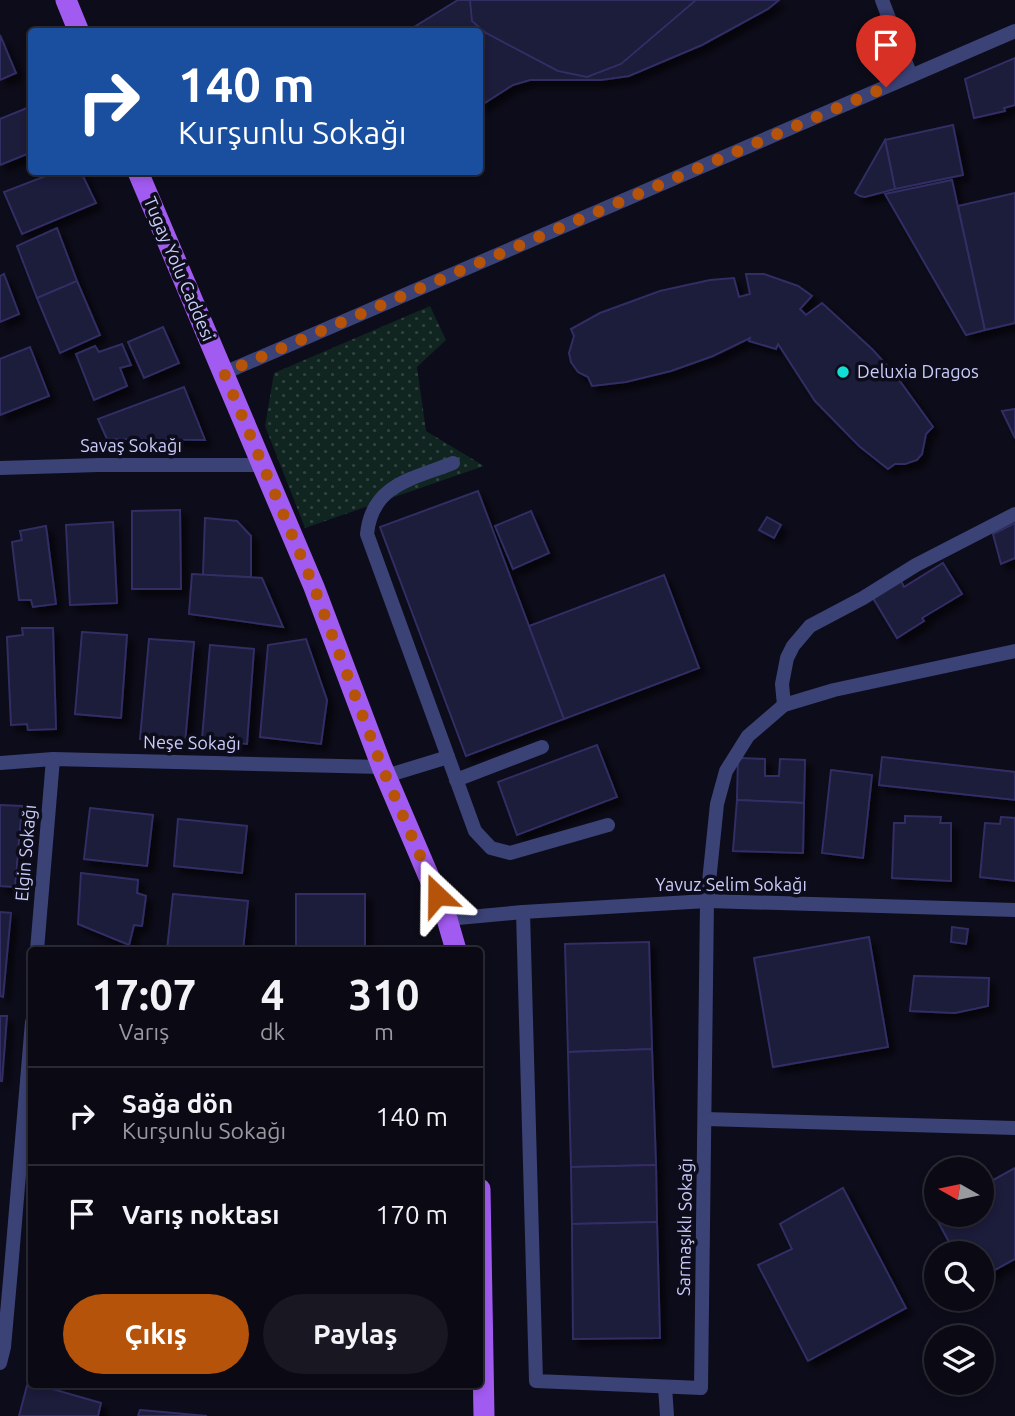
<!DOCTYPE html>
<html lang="tr">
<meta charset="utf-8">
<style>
:root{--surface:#0a0914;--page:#181722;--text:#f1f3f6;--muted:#999aa0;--line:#2a2a34;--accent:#b45309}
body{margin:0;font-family:Ubuntu,sans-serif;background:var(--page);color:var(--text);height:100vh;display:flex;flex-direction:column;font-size:26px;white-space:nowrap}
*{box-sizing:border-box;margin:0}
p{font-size:23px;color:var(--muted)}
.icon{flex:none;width:38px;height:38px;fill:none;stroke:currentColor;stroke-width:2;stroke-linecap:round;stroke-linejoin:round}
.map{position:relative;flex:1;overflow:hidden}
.drawer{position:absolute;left:28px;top:947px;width:455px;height:441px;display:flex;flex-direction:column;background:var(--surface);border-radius:7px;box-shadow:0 4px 10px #0003,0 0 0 2px var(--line)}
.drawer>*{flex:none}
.banner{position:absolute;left:28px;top:28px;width:455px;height:147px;border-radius:7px;box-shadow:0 4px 10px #0003,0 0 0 2px var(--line);background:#1a4fa0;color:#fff;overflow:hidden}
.needle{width:46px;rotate:279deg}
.buttons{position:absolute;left:924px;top:1157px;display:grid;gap:14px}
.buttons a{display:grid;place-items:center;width:70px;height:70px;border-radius:50%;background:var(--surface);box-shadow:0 4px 10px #0003,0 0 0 2px var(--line);font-size:35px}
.pin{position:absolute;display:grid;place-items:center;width:60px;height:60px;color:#fff;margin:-72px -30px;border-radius:50% 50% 50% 0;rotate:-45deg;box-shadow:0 0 7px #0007}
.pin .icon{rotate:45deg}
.me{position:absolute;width:77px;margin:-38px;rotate:337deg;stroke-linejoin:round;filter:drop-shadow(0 0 5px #0008)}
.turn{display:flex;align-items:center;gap:24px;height:147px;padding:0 35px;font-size:32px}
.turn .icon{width:91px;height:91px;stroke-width:2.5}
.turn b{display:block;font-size:49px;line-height:60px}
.eta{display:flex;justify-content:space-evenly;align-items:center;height:119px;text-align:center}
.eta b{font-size:42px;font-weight:700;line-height:49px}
.cta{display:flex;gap:14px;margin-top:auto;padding:14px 35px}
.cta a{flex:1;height:80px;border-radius:42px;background:var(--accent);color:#fff;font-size:28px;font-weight:700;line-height:80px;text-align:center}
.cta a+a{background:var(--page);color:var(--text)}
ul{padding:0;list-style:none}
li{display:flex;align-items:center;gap:21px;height:98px;padding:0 35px;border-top:2px solid var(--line)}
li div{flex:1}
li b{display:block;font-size:26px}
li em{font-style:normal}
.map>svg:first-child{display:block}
.grass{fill:url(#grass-dots)}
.building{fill:#1c1a3a;stroke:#312e64;stroke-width:2;filter:url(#shadow)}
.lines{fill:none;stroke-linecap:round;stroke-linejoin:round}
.lane{stroke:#3b4276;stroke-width:14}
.street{stroke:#3b4276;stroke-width:14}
.primary{stroke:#a25bf1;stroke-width:21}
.route{stroke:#b45309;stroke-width:12;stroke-dasharray:0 21.6}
.poi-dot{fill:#13ded3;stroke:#0d0c1a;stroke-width:2.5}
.labels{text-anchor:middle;stroke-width:7;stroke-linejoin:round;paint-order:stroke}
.street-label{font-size:18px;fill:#caccfa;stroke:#0d0c1a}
.poi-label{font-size:18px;fill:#caccfa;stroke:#0d0c1a;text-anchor:start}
</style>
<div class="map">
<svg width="1015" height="1416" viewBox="0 0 1015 1416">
<defs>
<pattern id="grass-dots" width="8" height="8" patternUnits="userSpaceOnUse" patternTransform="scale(1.75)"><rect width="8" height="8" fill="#102420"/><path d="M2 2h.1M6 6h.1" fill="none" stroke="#314341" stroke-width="1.8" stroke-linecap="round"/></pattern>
<filter id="shadow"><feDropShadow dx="6" dy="6" stdDeviation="3.5" flood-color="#0009"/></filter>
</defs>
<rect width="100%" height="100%" fill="#0d0c1a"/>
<!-- grass -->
<path class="grass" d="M 430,306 L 446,340 L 417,367 L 426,431 L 484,466 L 305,528 L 265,426 L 274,373 Z"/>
<!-- building -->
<g class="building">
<path d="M 458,0 L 779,0 L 768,9 L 702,45 L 629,76 L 601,80 L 530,80 L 513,85 L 480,106 L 480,32 L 406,32 Z"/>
<path d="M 470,0 L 696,0 L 621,64 L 587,77 L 558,71 L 486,33 L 472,21 Z"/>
<path d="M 0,35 L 16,73 L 0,80 Z"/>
<path d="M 1015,58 L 1015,105 L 1004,108 L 1005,111 L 974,118 L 965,79 Z"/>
<path d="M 32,106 L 32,152 L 0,165 L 0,119 Z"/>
<path d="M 953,125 L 963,175 L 895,189 L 885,140 Z"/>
<path d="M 885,140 L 895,189 L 865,197 L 860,196 L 855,193 Z"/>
<path d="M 56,172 L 81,172 L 96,203 L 22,234 L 4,192 Z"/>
<path d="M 952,180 L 985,330 L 966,335 L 885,194 Z"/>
<path d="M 1015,193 L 1015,323 L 985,330 L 958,206 Z"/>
<path d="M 57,228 L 77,281 L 37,298 L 17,246 Z"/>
<path d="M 4,274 L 19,314 L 0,322 L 0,276 Z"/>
<path d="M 746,274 L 764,274 L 798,286 L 812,296 L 800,309 L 806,315 L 822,303 L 872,349 L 894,373 L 933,427 L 926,434 L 922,454 L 917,460 L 905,464 L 895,464 L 888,469 L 859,446 L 815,401 L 778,344 L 776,349 L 749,341 L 750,338 L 713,356 L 671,371 L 626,382 L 592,386 L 588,377 L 578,372 L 571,362 L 569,353 L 574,336 L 571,329 L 600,313 L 660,291 L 710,280 L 734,278 L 739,297 L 750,294 Z"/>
<path d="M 77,281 L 100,335 L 60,353 L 37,298 Z"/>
<path d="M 163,327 L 179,363 L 144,378 L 128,342 Z"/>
<path d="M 122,344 L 131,365 L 120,368 L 127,386 L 94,400 L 76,354 L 95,346 L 99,352 Z"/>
<path d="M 30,347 L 49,396 L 0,415 L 0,359 Z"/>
<path d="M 184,387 L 205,440 L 107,439 L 98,419 Z"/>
<path d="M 1015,409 L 1015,438 L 1002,411 Z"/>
<path d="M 478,491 L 564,719 L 466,756 L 380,527 Z"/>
<path d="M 180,510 L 181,589 L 132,589 L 132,511 Z"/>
<path d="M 531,511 L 549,553 L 513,569 L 495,526 Z"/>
<path d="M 767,517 L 781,525 L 774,538 L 759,530 Z"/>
<path d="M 205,518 L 237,521 L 251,536 L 251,577 L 203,575 Z"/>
<path d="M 113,522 L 117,603 L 70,605 L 66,525 Z"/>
<path d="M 1015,523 L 1015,558 L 1001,564 L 993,534 Z"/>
<path d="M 46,526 L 56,604 L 33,607 L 31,600 L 19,600 L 12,542 L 22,540 L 20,531 Z"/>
<path d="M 943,563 L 962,594 L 922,618 L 924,621 L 897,638 L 873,598 L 901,581 L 904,587 Z"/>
<path d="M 192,574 L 262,578 L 283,627 L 189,614 Z"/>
<path d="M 664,575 L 699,668 L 564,719 L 529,626 Z"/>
<path d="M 22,628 L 53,628 L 56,729 L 28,730 L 27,724 L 11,725 L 7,637 L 23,635 Z"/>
<path d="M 82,632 L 127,635 L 121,718 L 75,714 Z"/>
<path d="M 149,639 L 194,642 L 185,743 L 140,739 Z"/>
<path d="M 306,639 L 327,700 L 321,744 L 260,737 L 268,645 Z"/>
<path d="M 210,645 L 254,649 L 247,744 L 202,739 Z"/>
<path d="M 597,745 L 617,797 L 517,835 L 498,782 Z"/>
<path d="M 882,757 L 1015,772 L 1015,800 L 879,785 Z"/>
<path d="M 738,758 L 765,759 L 765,776 L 779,776 L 780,759 L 805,760 L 804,803 L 737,800 Z"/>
<path d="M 831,770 L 872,775 L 863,858 L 822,853 Z"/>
<path d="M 737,800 L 804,803 L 803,853 L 733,851 Z"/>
<path d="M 0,805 L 22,806 L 15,887 L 0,886 Z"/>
<path d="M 90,808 L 153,815 L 147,866 L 84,859 Z"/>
<path d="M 905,816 L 941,817 L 940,823 L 951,823 L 951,881 L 892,878 L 894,823 L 905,823 Z"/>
<path d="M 1001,817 L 1015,818 L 1015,881 L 980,877 L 985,823 L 1000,824 Z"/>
<path d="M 178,819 L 247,826 L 242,873 L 174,866 Z"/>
<path d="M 81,873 L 138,880 L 137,893 L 146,896 L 142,926 L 134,925 L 129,945 L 78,924 Z"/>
<path d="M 173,894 L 248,901 L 243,950 L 167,950 Z"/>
<rect x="296" y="894" width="69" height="56"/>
<path d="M 0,912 L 11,913 L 3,997 L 0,996 Z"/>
<path d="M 952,927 L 968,929 L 966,944 L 951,942 Z"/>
<path d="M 869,937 L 888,1047 L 773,1067 L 754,958 Z"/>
<path d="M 649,942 L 652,1049 L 568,1052 L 565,944 Z"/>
<path d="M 914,976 L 989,978 L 988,1006 L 955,1013 L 910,1011 Z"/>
<path d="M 0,1016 L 7,1016 L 2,1081 L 0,1081 Z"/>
<path d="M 652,1049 L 656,1165 L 571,1167 L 568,1052 Z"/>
<path d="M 656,1165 L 657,1222 L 572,1224 L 571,1167 Z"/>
<path d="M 1015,1168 L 1015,1259 L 982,1277 L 982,1253 L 955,1253 L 937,1220 L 939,1218 L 938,1214 L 982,1214 L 982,1186 Z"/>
<path d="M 843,1188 L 906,1308 L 808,1361 L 758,1265 L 792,1249 L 780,1224 Z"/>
<path d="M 657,1222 L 660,1338 L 573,1339 L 572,1224 Z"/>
<path d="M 28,1382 L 101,1403 L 98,1416 L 19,1416 Z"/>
<path d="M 140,1410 L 207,1416 L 138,1416 Z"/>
</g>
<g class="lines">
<!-- lane -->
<g class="lane">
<path d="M 882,0 L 911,76"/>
<path d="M 453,463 C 413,479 372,484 367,534 L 475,831 L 491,848 L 510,853 L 608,825"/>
<path d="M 784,705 L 782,684 L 787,658 L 793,646 L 810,626 L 863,598 L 916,565 L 1015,514"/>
<path d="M 386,776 L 448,757"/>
<path d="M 456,780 L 542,747"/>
<path d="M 707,901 L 717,804 L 726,771 L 748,736 L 784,705 L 834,690 L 1015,651"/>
</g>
<!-- street -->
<g class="street">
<path d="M 224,373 L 1015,31"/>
<path d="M 0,468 L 99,465 L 263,465"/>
<path d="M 0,763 L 53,759 L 382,767"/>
<path d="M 523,912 L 536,1381 L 701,1388 L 707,901"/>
<path d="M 447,919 L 523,912 L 707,901 L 1015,910"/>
<path d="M 37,950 L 53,759"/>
<path d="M 706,1119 L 1015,1128"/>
<path d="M 0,1363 L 4,1347 L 11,1269 L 32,1022"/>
<path d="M 665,1387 L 667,1416"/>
</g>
<!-- primary -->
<g class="primary">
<path d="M 66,0 L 79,32"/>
<path d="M 138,172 L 314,587 L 382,767 L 447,919 L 456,950"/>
<path d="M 480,1189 L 484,1416"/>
</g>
</g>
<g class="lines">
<!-- route -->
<path class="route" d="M 437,895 L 382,767 L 314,587 L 224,373 L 886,87"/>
</g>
<!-- markers -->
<circle class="poi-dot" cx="843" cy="372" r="7"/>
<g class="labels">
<!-- street labels -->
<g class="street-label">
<text transform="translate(179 269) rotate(67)" y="6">Tugay Yolu Caddesi</text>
<text x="131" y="452">Savaş Sokağı</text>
<text transform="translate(192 743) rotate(1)" y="6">Neşe Sokağı</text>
<text transform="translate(26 853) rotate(-85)" y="6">Elgin Sokağı</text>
<text x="731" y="891">Yavuz Selim Sokağı</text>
<text transform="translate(685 1227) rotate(-89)" y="6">Sarmaşıklı Sokağı</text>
</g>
<!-- poi labels -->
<g class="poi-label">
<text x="857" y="378">Deluxia Dragos</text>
</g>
</g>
</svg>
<div class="buttons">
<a><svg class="needle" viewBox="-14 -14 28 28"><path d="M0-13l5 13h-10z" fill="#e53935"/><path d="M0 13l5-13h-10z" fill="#999aa0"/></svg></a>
<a><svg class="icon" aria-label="search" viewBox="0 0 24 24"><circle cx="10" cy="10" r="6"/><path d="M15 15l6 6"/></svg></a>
<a><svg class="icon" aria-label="layers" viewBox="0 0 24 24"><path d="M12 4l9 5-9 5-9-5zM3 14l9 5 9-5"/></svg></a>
</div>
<div class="pin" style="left:886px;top:87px;background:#d93025"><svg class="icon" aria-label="arrive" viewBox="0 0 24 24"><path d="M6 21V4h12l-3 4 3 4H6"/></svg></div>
<svg class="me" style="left:437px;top:895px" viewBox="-20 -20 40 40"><path d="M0-17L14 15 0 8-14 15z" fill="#b45309" stroke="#fff" stroke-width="4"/></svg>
<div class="banner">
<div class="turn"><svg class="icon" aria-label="right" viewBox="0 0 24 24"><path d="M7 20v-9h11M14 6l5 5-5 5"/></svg><div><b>140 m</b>Kurşunlu Sokağı</div></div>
</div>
<section class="drawer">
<div class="eta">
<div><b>17:07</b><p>Varış</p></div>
<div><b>4</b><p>dk</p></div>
<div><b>310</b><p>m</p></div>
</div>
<ul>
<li><svg class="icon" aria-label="right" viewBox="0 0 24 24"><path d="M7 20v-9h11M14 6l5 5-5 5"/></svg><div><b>Sağa dön</b><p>Kurşunlu Sokağı</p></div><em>140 m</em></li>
<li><svg class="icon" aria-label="arrive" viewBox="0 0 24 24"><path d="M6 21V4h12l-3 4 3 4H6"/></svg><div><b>Varış noktası</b></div><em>170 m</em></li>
</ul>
<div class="cta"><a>Çıkış</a><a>Paylaş</a></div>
</section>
</div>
